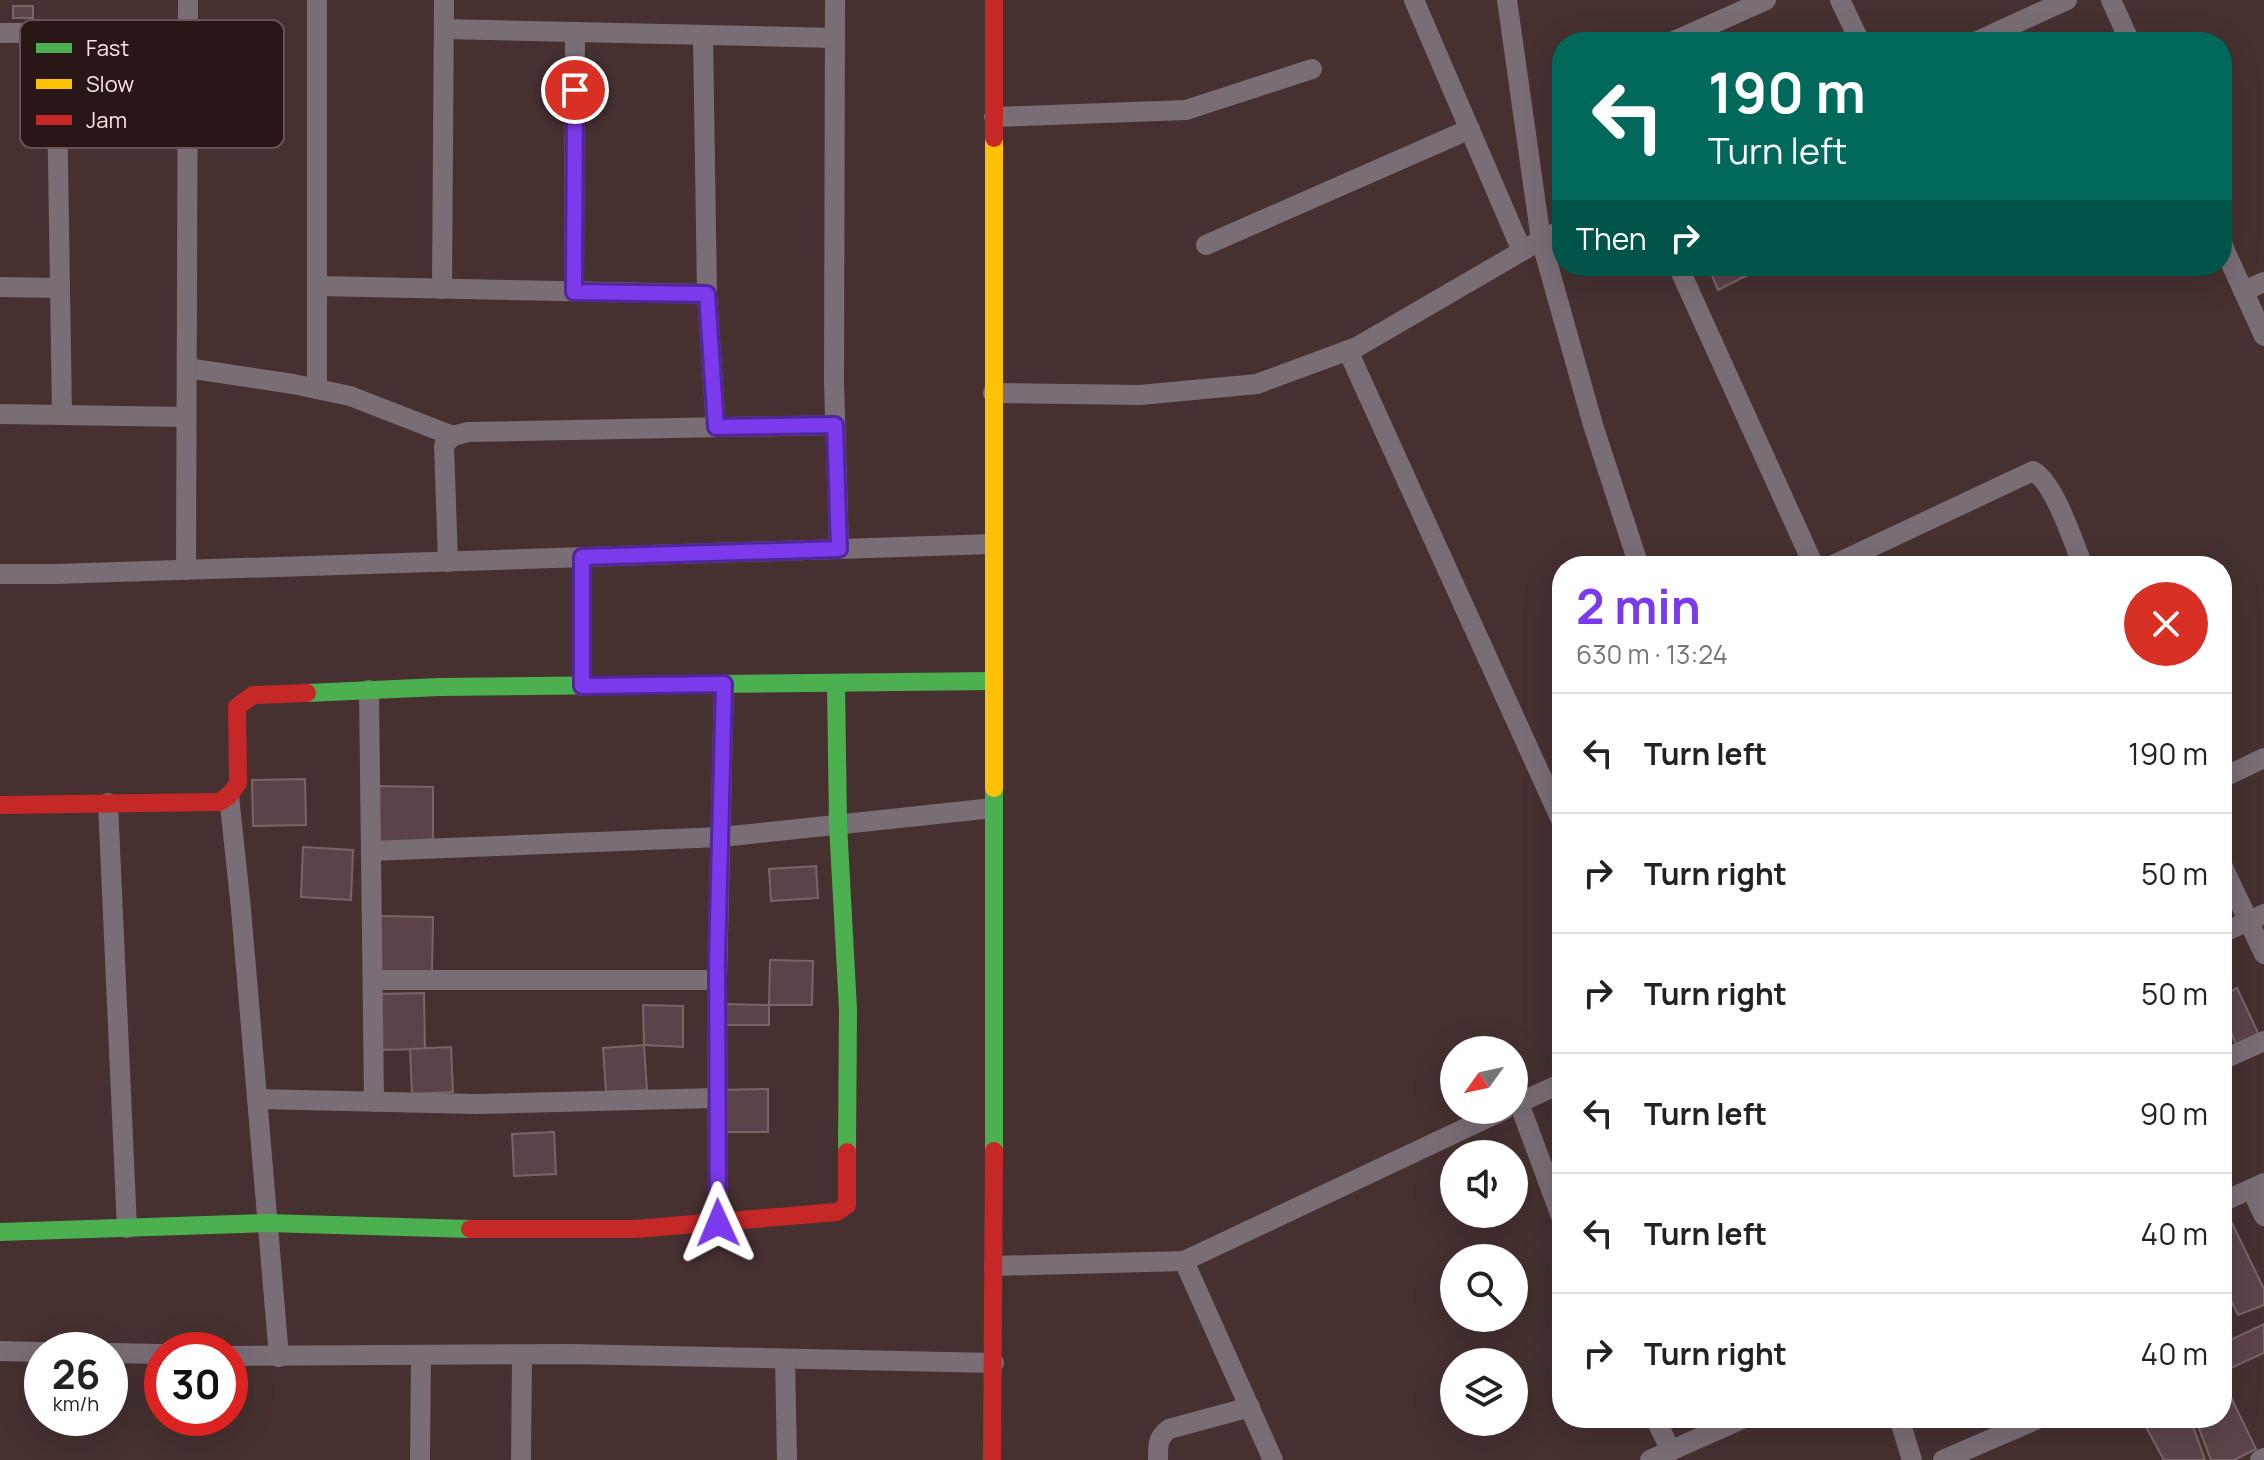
<!DOCTYPE html>
<meta charset="utf-8">
<style>
:root{--surface:#fff;--page:#f6f6f6;--text:#222;--muted:#767676;--line:#e0e0e0;--accent:#7c3aed}
body{margin:0;font-family:Manrope,sans-serif;background:var(--page);color:var(--text);height:100vh;display:flex;flex-direction:column;font-size:30px;white-space:nowrap}
*{box-sizing:border-box;margin:0}
p{font-size:26px;color:var(--muted)}
.icon{flex:none;width:44px;height:44px;fill:none;stroke:currentColor;stroke-width:2;stroke-linecap:round;stroke-linejoin:round}
.map{position:relative;flex:1;overflow:hidden}
.sheet{position:absolute;left:1552px;top:556px;width:680px;height:872px;display:flex;flex-direction:column;background:var(--surface);border-radius:32px;box-shadow:0 8px 32px #0002}
.sheet>*{flex:none}
.hud{position:absolute;left:1552px;top:32px;width:680px;height:244px;border-radius:32px;box-shadow:0 8px 32px #0002;background:#00695c;color:#fff;overflow:hidden}
.needle{width:52px;rotate:237deg}
.fabs{position:absolute;left:1440px;top:1036px;display:grid;gap:16px}
.fabs a{display:grid;place-items:center;width:88px;height:88px;border-radius:50%;background:var(--surface);box-shadow:0 8px 32px #0002;font-size:40px}
.speed{position:absolute;left:24px;top:1332px;display:flex;gap:16px;font-size:40px;font-weight:700;text-align:center}
.speed>*{display:grid;place-content:center;width:104px;height:104px;border-radius:50%;background:var(--surface);box-shadow:0 8px 32px #0002;line-height:1}
.speed small{font-size:20px;font-weight:400}
.speed .limit{border:12px solid #d22;background:#fff;color:#111}
.pin{position:absolute;display:grid;place-items:center;width:68px;height:68px;color:#fff;margin:-34px;border:4px solid #fff;border-radius:50%;box-shadow:0 2px 8px #0007}
.me{position:absolute;width:88px;margin:-44px;rotate:359deg;stroke-linejoin:round;filter:drop-shadow(0 0 6px #0008)}
.turn{display:flex;align-items:center;gap:28px;height:168px;padding:0 24px;font-size:36px}
.turn .icon{width:104px;height:104px;stroke-width:2.5}
.turn b{display:block;font-size:56px;line-height:68px}
.then{display:flex;align-items:center;height:76px;padding:0 24px;background:#0003;gap:16px;font-size:30px}
.round{display:grid;place-items:center;flex:none;width:84px;height:84px;border-radius:42px;background:var(--page)}
.headline{display:flex;align-items:center;justify-content:space-between;height:136px;padding:0 24px}
h1{font-size:48px;font-weight:700;line-height:60px;color:var(--accent)}
ul{padding:0;list-style:none}
li{display:flex;align-items:center;gap:24px;height:120px;padding:0 24px;border-top:2px solid var(--line)}
li div{flex:1}
li b{display:block;font-size:30px}
li em{font-style:normal}
.map>svg:first-child{display:block}
.building{fill:#5c4349;stroke:#796568;stroke-width:2}
.lines{fill:none;stroke-linecap:round;stroke-linejoin:round}
.street{stroke:#796d76;stroke-width:20}
.fast{stroke:#4caf50;stroke-width:18}
.slow{stroke:#ffc107;stroke-width:18}
.jam{stroke:#c62828;stroke-width:18}
.route-casing{stroke:#51269a;stroke-width:20}
.route{stroke:#7c3aed;stroke-width:14}
.key{fill:#291616;stroke:#695353;stroke-width:2}
.key-label{font-size:22px;fill:#fee1e0}
</style>
<div class="map">
<svg width="2264" height="1460" viewBox="0 0 2264 1460">
<rect width="100%" height="100%" fill="#463030"/>
<!-- building -->
<g class="building">
<rect x="13" y="6" width="20" height="12"/>
<path d="M 1708,266 L 1766,266 L 1718,290 Z"/>
<path d="M 305,779 L 306,825 L 253,826 L 252,780 Z"/>
<path d="M 378,786 L 433,787 L 433,842 L 378,842 Z"/>
<path d="M 303,847 L 353,850 L 351,900 L 301,897 Z"/>
<path d="M 816,866 L 818,898 L 771,901 L 769,869 Z"/>
<path d="M 378,916 L 433,917 L 432,972 L 378,971 Z"/>
<path d="M 770,960 L 813,961 L 812,1005 L 769,1005 Z"/>
<path d="M 2237,988 L 2259,1035 L 2237,1047 L 2222,1010 L 2222,997 Z"/>
<path d="M 424,993 L 425,1049 L 379,1050 L 378,994 Z"/>
<path d="M 725,1004 L 769,1005 L 769,1025 L 725,1025 Z"/>
<path d="M 643,1005 L 683,1006 L 683,1047 L 644,1045 Z"/>
<path d="M 644,1045 L 647,1090 L 606,1092 L 603,1048 Z"/>
<path d="M 451,1047 L 453,1092 L 412,1094 L 410,1049 Z"/>
<path d="M 768,1089 L 768,1132 L 722,1132 L 721,1090 Z"/>
<path d="M 554,1132 L 556,1174 L 514,1176 L 512,1134 Z"/>
<path d="M 2230,1219 L 2264,1289 L 2264,1305 L 2238,1315 L 2222,1282 L 2222,1223 Z"/>
<path d="M 2264,1324 L 2264,1353 L 2222,1372 L 2222,1344 Z"/>
<path d="M 2228,1391 L 2256,1449 L 2234,1460 L 2211,1460 L 2195,1418 L 2222,1418 L 2222,1393 Z"/>
<path d="M 2141,1418 L 2190,1418 L 2205,1460 L 2164,1460 Z"/>
</g>
<g class="lines">
<!-- street -->
<g class="street">
<path d="M 835,0 L 834,382 L 839,549"/>
<path d="M 1414,0 L 1522,251"/>
<path d="M 1507,0 L 1541,240 L 1593,425 L 1639,566"/>
<path d="M 1840,0 L 1860,42"/>
<path d="M 2111,0 L 2130,42"/>
<path d="M 444,29 L 835,38"/>
<path d="M 0,33 L 188,32"/>
<path d="M 56,33 L 62,415"/>
<path d="M 703,35 L 707,294 L 716,427"/>
<path d="M 1672,42 L 1766,0"/>
<path d="M 1975,42 L 2067,0"/>
<path d="M 994,117 L 1186,110 L 1312,69"/>
<path d="M 2222,244 L 2264,336"/>
<path d="M 1206,245 L 1470,129"/>
<path d="M 1678,266 L 1814,566"/>
<path d="M 317,286 L 707,294"/>
<path d="M 0,287 L 59,288"/>
<path d="M 442,289 L 444,0"/>
<path d="M 2243,291 L 2264,282"/>
<path d="M 574,292 L 575,32"/>
<path d="M 1348,351 L 1562,822"/>
<path d="M 187,368 L 293,384 L 350,396 L 453,436"/>
<path d="M 317,389 L 317,0"/>
<path d="M 993,393 L 1140,395 L 1257,384 L 1357,347 L 1541,240 L 1562,230"/>
<path d="M 0,414 L 186,417"/>
<path d="M 582,557 L 582,686"/>
<path d="M 448,562 L 444,445 L 453,436 L 468,432 L 835,425"/>
<path d="M 1831,566 L 2033,471 C 2055,483 2073,542 2083,566"/>
<path d="M 186,570 L 188,0"/>
<path d="M 0,574 L 55,574 L 993,544"/>
<path d="M 369,690 L 374,1102"/>
<path d="M 2222,778 L 2264,758"/>
<path d="M 229,796 L 241,909 L 279,1357"/>
<path d="M 108,803 L 127,1228"/>
<path d="M 371,851 L 722,837 L 993,808"/>
<path d="M 2222,865 L 2264,954"/>
<path d="M 2222,933 L 2264,914"/>
<path d="M 373,980 L 717,980"/>
<path d="M 2222,1060 L 2264,1041"/>
<path d="M 257,1099 L 475,1104 L 717,1098"/>
<path d="M 1519,1103 L 1562,1219"/>
<path d="M 1514,1105 L 1562,1083"/>
<path d="M 2251,1189 L 2264,1216"/>
<path d="M 2222,1202 L 2264,1183"/>
<path d="M 718,1223 L 717,980 L 724,684"/>
<path d="M 1184,1261 L 1273,1460"/>
<path d="M 994,1266 L 1184,1261 L 1504,1110"/>
<path d="M 0,1351 L 42,1352"/>
<path d="M 110,1353 L 162,1354"/>
<path d="M 230,1356 L 570,1354 L 994,1363"/>
<path d="M 785,1359 L 787,1460"/>
<path d="M 1655,1418 L 1671,1451"/>
<path d="M 1899,1418 L 1912,1460"/>
<path d="M 420,1460 L 421,1356"/>
<path d="M 521,1460 L 522,1355"/>
<path d="M 1158,1460 C 1158,1446 1157,1438 1169,1429 L 1250,1407"/>
<path d="M 1650,1460 L 1744,1418"/>
<path d="M 1943,1460 L 2040,1418"/>
<path d="M 2260,1460 L 2264,1458"/>
</g>
<!-- fast -->
<g class="fast">
<path d="M 836,683 L 838,824 L 848,1009 L 847,1152"/>
<path d="M 307,693 L 439,687 L 993,681"/>
<path d="M 994,788 L 994,1151"/>
<path d="M 0,1232 L 267,1223 L 470,1229"/>
</g>
<!-- slow -->
<path class="slow" d="M 994,138 L 994,788"/>
<!-- jam -->
<g class="jam">
<path d="M 994,0 L 994,138"/>
<path d="M 0,805 L 219,802 L 229,796 L 238,783 L 237,707 L 253,695 L 307,693"/>
<path d="M 470,1229 L 635,1229 L 837,1212 L 847,1205 L 847,1152"/>
<path d="M 992,1460 L 994,1151"/>
</g>
</g>
<g class="lines">
<!-- route casing -->
<g class="route-casing">
<path id="route" d="M 575,90 L 574,292 L 707,294 L 716,427 L 835,425 L 839,549 L 582,557 L 582,686 L 724,684 L 717,961 L 718,1223"/>
</g>
<!-- route -->
<use href="#route" class="route"/>
</g>
<!-- legend -->
<rect x="20" y="20" width="264" height="128" rx="12" class="key"/>
<rect x="36" y="43" width="36" height="10" fill="#4caf50"/>
<rect x="36" y="79" width="36" height="10" fill="#ffc107"/>
<rect x="36" y="115" width="36" height="10" fill="#c62828"/>
<g class="key-label">
<text x="86" y="56">Fast</text>
<text x="86" y="92">Slow</text>
<text x="86" y="128">Jam</text>
</g>
</svg>
<div class="fabs">
<a><svg class="needle" viewBox="-14 -14 28 28"><path d="M0-13l5 13h-10z" fill="#e53935"/><path d="M0 13l5-13h-10z" fill="#767676"/></svg></a>
<a><svg class="icon" aria-label="sound" viewBox="0 0 24 24"><path d="M4 9h4l5-4v14l-5-4H4zM17 9q2 3 0 6"/></svg></a>
<a><svg class="icon" aria-label="search" viewBox="0 0 24 24"><circle cx="10" cy="10" r="6"/><path d="M15 15l6 6"/></svg></a>
<a><svg class="icon" aria-label="layers" viewBox="0 0 24 24"><path d="M12 4l9 5-9 5-9-5zM3 14l9 5 9-5"/></svg></a>
</div>
<div class="speed"><div>26<small>km/h</small></div><div class="limit">30</div></div>
<div class="pin" style="left:575px;top:90px;background:#d93025"><svg class="icon" aria-label="arrive" viewBox="0 0 24 24"><path d="M6 21V4h12l-3 4 3 4H6"/></svg></div>
<svg class="me" style="left:718px;top:1223px" viewBox="-20 -20 40 40"><path d="M0-17L14 15 0 8-14 15z" fill="#7c3aed" stroke="#fff" stroke-width="4"/></svg>
<div class="hud">
<div class="turn"><svg class="icon" aria-label="left" viewBox="0 0 24 24"><path d="M17 20v-9H6M10 6l-5 5 5 5"/></svg><div><b>190 m</b>Turn left</div></div>
<div class="then">Then<svg class="icon" aria-label="right" viewBox="0 0 24 24"><path d="M7 20v-9h11M14 6l5 5-5 5"/></svg></div>
</div>
<section class="sheet">
<div class="headline"><div><h1>2 min</h1><p>630 m · 13:24</p></div><a class="round" style="background:#d93025;color:#fff"><svg class="icon" aria-label="close" viewBox="0 0 24 24"><path d="M6 6l12 12M18 6L6 18"/></svg></a></div>
<ul>
<li><svg class="icon" aria-label="left" viewBox="0 0 24 24"><path d="M17 20v-9H6M10 6l-5 5 5 5"/></svg><div><b>Turn left</b></div><em>190 m</em></li>
<li><svg class="icon" aria-label="right" viewBox="0 0 24 24"><path d="M7 20v-9h11M14 6l5 5-5 5"/></svg><div><b>Turn right</b></div><em>50 m</em></li>
<li><svg class="icon" aria-label="right" viewBox="0 0 24 24"><path d="M7 20v-9h11M14 6l5 5-5 5"/></svg><div><b>Turn right</b></div><em>50 m</em></li>
<li><svg class="icon" aria-label="left" viewBox="0 0 24 24"><path d="M17 20v-9H6M10 6l-5 5 5 5"/></svg><div><b>Turn left</b></div><em>90 m</em></li>
<li><svg class="icon" aria-label="left" viewBox="0 0 24 24"><path d="M17 20v-9H6M10 6l-5 5 5 5"/></svg><div><b>Turn left</b></div><em>40 m</em></li>
<li><svg class="icon" aria-label="right" viewBox="0 0 24 24"><path d="M7 20v-9h11M14 6l5 5-5 5"/></svg><div><b>Turn right</b></div><em>40 m</em></li>
</ul>
</section>
</div>
